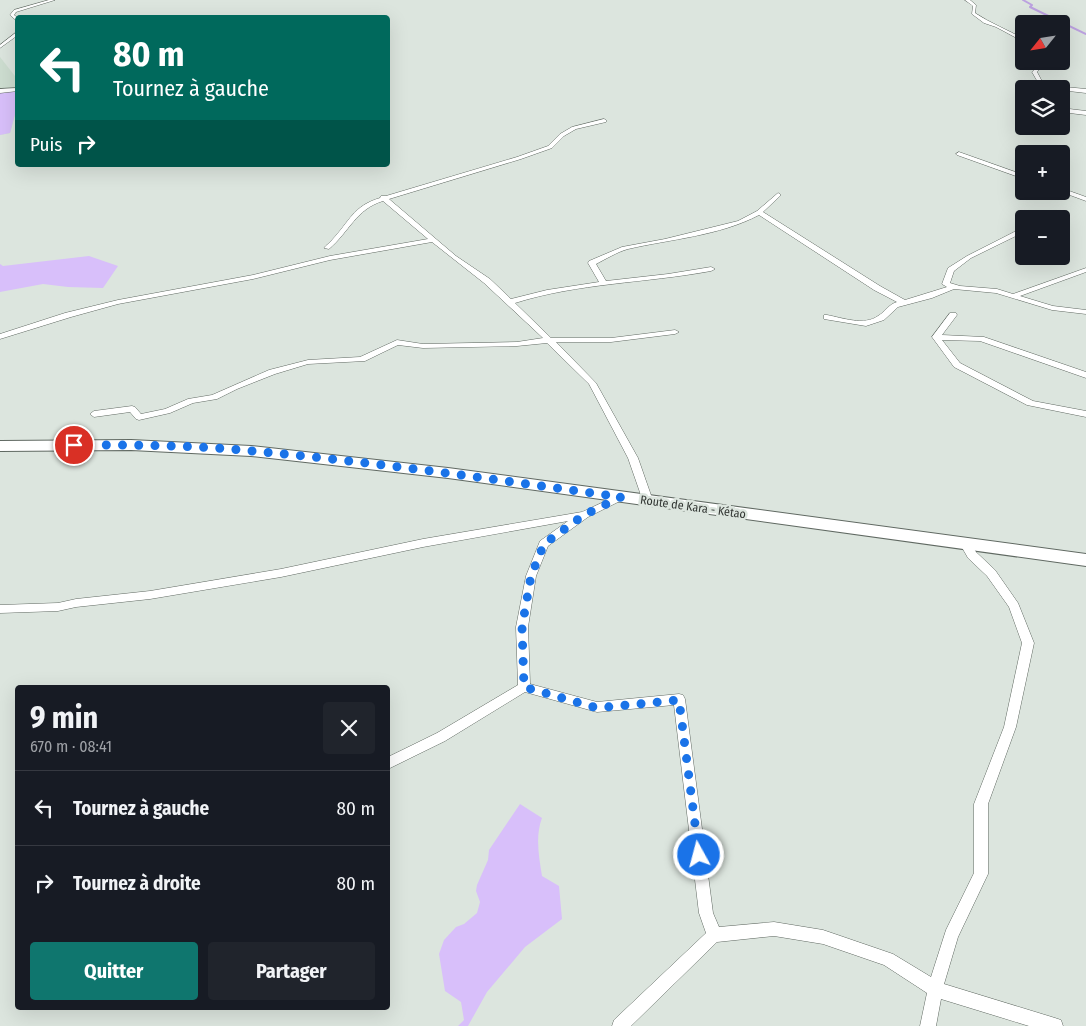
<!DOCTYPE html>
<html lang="fr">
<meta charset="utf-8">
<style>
:root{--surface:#171b24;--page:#20242c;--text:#f1f3f6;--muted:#9ea1a6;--line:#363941;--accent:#0f766e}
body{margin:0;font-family:"Fira Sans Condensed",sans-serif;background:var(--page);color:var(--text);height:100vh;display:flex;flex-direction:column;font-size:19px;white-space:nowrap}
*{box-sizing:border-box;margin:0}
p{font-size:16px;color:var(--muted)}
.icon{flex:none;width:28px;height:28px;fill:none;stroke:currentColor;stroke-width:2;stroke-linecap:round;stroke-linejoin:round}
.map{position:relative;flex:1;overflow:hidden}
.drawer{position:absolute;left:15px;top:685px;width:375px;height:325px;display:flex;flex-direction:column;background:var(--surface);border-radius:5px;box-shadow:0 5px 20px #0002}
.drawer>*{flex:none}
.top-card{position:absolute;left:15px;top:15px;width:375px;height:152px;border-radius:5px;box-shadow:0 5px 20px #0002;background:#00695c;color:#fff;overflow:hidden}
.needle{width:32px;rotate:240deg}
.fabs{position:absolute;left:1015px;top:15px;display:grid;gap:10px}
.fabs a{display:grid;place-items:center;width:55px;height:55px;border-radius:5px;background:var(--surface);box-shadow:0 5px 20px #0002;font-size:25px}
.pin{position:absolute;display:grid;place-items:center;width:42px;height:42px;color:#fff;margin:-21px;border:2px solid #fff;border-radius:50%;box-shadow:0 1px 5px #0007}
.me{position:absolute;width:55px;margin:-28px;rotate:353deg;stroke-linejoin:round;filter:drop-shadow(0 0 4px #0008)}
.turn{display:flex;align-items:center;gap:18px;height:105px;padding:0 15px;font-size:22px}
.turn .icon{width:65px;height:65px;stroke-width:2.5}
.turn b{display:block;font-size:35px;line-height:42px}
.then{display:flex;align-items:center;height:48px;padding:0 15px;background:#0003;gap:10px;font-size:19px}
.round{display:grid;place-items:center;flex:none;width:52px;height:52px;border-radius:5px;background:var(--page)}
.headline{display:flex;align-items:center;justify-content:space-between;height:85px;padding:0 15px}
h1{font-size:30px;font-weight:700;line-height:38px}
.button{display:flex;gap:10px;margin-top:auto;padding:10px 15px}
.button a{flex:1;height:58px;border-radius:5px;background:var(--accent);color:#fff;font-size:20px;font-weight:700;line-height:58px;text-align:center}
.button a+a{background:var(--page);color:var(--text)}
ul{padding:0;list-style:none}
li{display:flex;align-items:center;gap:15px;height:75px;padding:0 15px;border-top:1px solid var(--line)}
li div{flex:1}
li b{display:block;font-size:19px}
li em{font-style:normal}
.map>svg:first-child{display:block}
.built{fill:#cdddd0}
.green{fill:#d8bffa}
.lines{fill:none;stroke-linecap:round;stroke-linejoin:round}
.stream{stroke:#bca1e0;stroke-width:2}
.minor-casing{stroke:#606962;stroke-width:1}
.primary-casing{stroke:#606962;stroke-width:2}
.minor{fill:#fff;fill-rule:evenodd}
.primary{fill:#fff;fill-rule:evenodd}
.route{stroke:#1a73e8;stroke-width:9;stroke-dasharray:0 16.2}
.labels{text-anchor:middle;stroke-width:5;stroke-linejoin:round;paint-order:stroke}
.street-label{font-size:12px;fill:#323633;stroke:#dce5de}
</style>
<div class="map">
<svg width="1086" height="1026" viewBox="0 0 1086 1026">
<rect width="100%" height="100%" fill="#dce5de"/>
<!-- built -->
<path class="built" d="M 0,57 L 18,80 L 17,107 L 10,133 L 0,135 Z"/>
<!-- green -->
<g class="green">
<path d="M 17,89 L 17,107 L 10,133 L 0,135 L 0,92 Z"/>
<path d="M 89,256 L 118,266 L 103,288 L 68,287 L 43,284 L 0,292 L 0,264 L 3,266 Z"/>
<path d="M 520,804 L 542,818 C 535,836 539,857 542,876 L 559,886 L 562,919 L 525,947 L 487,992 L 468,1026 L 458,1026 L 464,1020 L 461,1002 L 445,991 L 439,954 L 444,940 L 456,927 L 464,924 L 477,913 L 480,902 L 476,891 L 477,885 L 488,860 L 489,850 Z"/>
</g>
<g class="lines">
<!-- stream -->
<path class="stream" d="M 1023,0 L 1032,5 L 1030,7 L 1086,34"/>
<!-- minor casing -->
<g class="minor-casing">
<g id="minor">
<path d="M 49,0 L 55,0 L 16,12 L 14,15 L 18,18 L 18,22 L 10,15 L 14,10 Z"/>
<path d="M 965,0 L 970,0 L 976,5 L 975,13 C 990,23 1008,30 1024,39 L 1024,42 L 996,27 L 984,23 L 972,14 L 973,6 Z"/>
<path d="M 18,31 L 18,35 L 0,48 L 0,45 Z"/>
<path d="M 1039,61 L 1043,61 L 1041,67 L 1037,72 L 1044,85 L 1086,89 L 1086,93 L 1025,86 L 1026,89 L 1022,90 L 1020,83 L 1039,84 L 1032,72 L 1037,67 Z"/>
<path d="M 18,88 L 18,91 L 0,93 L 0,89 Z"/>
<path d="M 1061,108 L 1086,111 L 1086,115 L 1061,112 Z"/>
<path d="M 604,119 L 606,120 L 606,122 L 576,129 L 564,136 L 552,148 L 521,159 L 389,199 L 456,256 L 490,279 L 511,299 L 547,290 L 599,282 L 588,263 L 589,261 L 622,247 L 665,239 L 738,221 L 757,211 L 778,193 L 780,194 L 780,196 L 763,212 L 880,286 L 905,300 L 947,287 L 942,284 L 948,268 L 967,256 L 1024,227 L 1024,232 L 971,258 L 954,271 L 950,283 L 960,286 L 997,289 L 1013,294 L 1086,268 L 1086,272 L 1020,296 L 1053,306 L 1086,310 L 1086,314 L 1052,310 L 996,293 L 954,289 L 932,298 L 898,307 L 884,320 L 866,326 L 824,319 L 824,315 L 827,315 C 843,318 864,326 878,316 C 885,312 889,304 897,302 L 874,290 L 759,215 C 719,236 671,239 628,249 C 617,252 606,259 596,264 L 606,281 L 668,274 L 711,267 L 715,269 L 711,271 C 646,283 578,283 515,303 L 551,338 L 611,338 L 675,330 L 679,332 L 675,334 L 611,342 L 556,342 L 596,383 L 638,458 L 653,501 L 648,504 L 643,501 L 628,458 L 589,384 L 547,343 L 517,346 L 423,348 L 398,345 L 365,361 L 308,364 L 275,374 L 237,389 L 217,399 L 193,403 L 170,413 L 139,420 L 136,419 L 130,412 L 94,417 L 90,414 L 94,411 L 132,406 L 135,407 L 141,414 L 165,409 L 188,399 L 212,395 L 269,370 L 308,360 L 360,357 L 397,340 L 423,344 L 517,342 L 543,338 L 484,283 L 432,242 L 330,260 L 253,279 L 118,304 L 71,317 L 0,339 L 0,334 L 65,313 L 118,300 L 253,275 L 330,256 L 428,239 L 383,201 C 356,209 349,232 329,249 L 324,248 C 326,245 330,243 332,240 C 350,221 353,206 380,198 L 381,196 L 386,196 L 517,157 L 548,146 L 560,134 L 572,127 Z"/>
<path d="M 959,152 L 1024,175 L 1024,179 L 957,155 L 956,154 Z"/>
<path d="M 1061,188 L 1086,197 L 1086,201 L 1059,191 L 1061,191 Z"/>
<path d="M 950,313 L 956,313 L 957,315 L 942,335 L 984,337 L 1086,372 L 1086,378 L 980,341 L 942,340 L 960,363 L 1033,401 L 1086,411 L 1086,417 L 1027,405 L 954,367 L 932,337 Z"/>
<path d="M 621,494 L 626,497 L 624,499 L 588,517 L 548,546 L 536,576 L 528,627 L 530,684 L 597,702 L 679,694 L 683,695 L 685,699 L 713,913 L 719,927 L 774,922 L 823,930 L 893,954 L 931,977 L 946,930 L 974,873 L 974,804 L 1004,727 L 1022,643 L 1009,607 L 987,576 L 968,558 L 960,544 L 961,541 L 969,541 L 976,552 L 995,570 L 1018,603 L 1034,643 L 1016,727 L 988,804 L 988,874 L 958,937 L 944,984 L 1055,1018 L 1061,1020 L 1063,1026 L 1029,1026 L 941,999 L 936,1026 L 920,1026 L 927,993 L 884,965 L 823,944 L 774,936 L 717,942 L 631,1026 L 612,1026 L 614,1020 L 706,933 L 699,913 L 674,705 L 597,712 L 525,692 L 445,741 L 388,769 L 388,757 L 437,733 L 518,685 L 516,627 L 526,576 L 540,541 L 568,521 L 423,547 L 281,577 L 150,599 L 76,607 L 58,611 L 0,613 L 0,605 L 58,603 L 76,599 L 150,591 L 281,569 L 423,539 L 582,512 Z"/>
</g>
</g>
<!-- primary casing -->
<g class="primary-casing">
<path id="primary" d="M 131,440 L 251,446 L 448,468 L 1086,554 L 1086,566 L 448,478 L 251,456 L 131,450 L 0,451 L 0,441 Z"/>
</g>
<!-- minor -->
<use href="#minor" class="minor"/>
<!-- primary -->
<use href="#primary" class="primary"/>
</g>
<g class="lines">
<!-- route -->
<path class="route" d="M 74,445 C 133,445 193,445 252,451 C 375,462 498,480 621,497 L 584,515 L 544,544 L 531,576 L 522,627 L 524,687 L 597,708 L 679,700 L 699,855"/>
</g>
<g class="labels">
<!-- street labels -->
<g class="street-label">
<text transform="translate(693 507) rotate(8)" y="4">Route de Kara - Kétao</text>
</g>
</g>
</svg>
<div class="fabs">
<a><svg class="needle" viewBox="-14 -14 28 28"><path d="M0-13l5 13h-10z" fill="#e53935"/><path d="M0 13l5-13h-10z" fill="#9ea1a6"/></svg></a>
<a><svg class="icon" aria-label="layers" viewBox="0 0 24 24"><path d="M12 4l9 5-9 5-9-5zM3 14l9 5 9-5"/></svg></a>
<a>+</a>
<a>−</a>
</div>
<div class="pin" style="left:74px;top:445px;background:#d93025"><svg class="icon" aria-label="arrive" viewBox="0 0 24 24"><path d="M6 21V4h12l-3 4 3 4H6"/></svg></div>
<svg class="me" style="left:699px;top:855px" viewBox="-20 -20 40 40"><circle r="17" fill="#1a73e8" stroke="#fff" stroke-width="3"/><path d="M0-11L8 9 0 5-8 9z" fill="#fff"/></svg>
<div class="top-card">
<div class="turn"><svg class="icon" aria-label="left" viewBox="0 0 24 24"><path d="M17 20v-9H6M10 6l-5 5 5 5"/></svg><div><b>80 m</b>Tournez à gauche</div></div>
<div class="then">Puis<svg class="icon" aria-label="right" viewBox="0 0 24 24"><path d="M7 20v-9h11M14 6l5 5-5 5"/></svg></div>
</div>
<section class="drawer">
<div class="headline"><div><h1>9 min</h1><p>670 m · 08:41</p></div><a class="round"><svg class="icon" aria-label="close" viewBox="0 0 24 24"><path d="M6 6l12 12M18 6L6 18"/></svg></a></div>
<ul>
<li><svg class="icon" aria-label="left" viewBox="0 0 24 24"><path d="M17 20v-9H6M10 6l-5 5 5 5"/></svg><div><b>Tournez à gauche</b></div><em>80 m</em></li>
<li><svg class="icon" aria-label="right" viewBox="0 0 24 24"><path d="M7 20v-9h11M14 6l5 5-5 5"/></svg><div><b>Tournez à droite</b></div><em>80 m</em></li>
</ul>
<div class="button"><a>Quitter</a><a>Partager</a></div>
</section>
</div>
